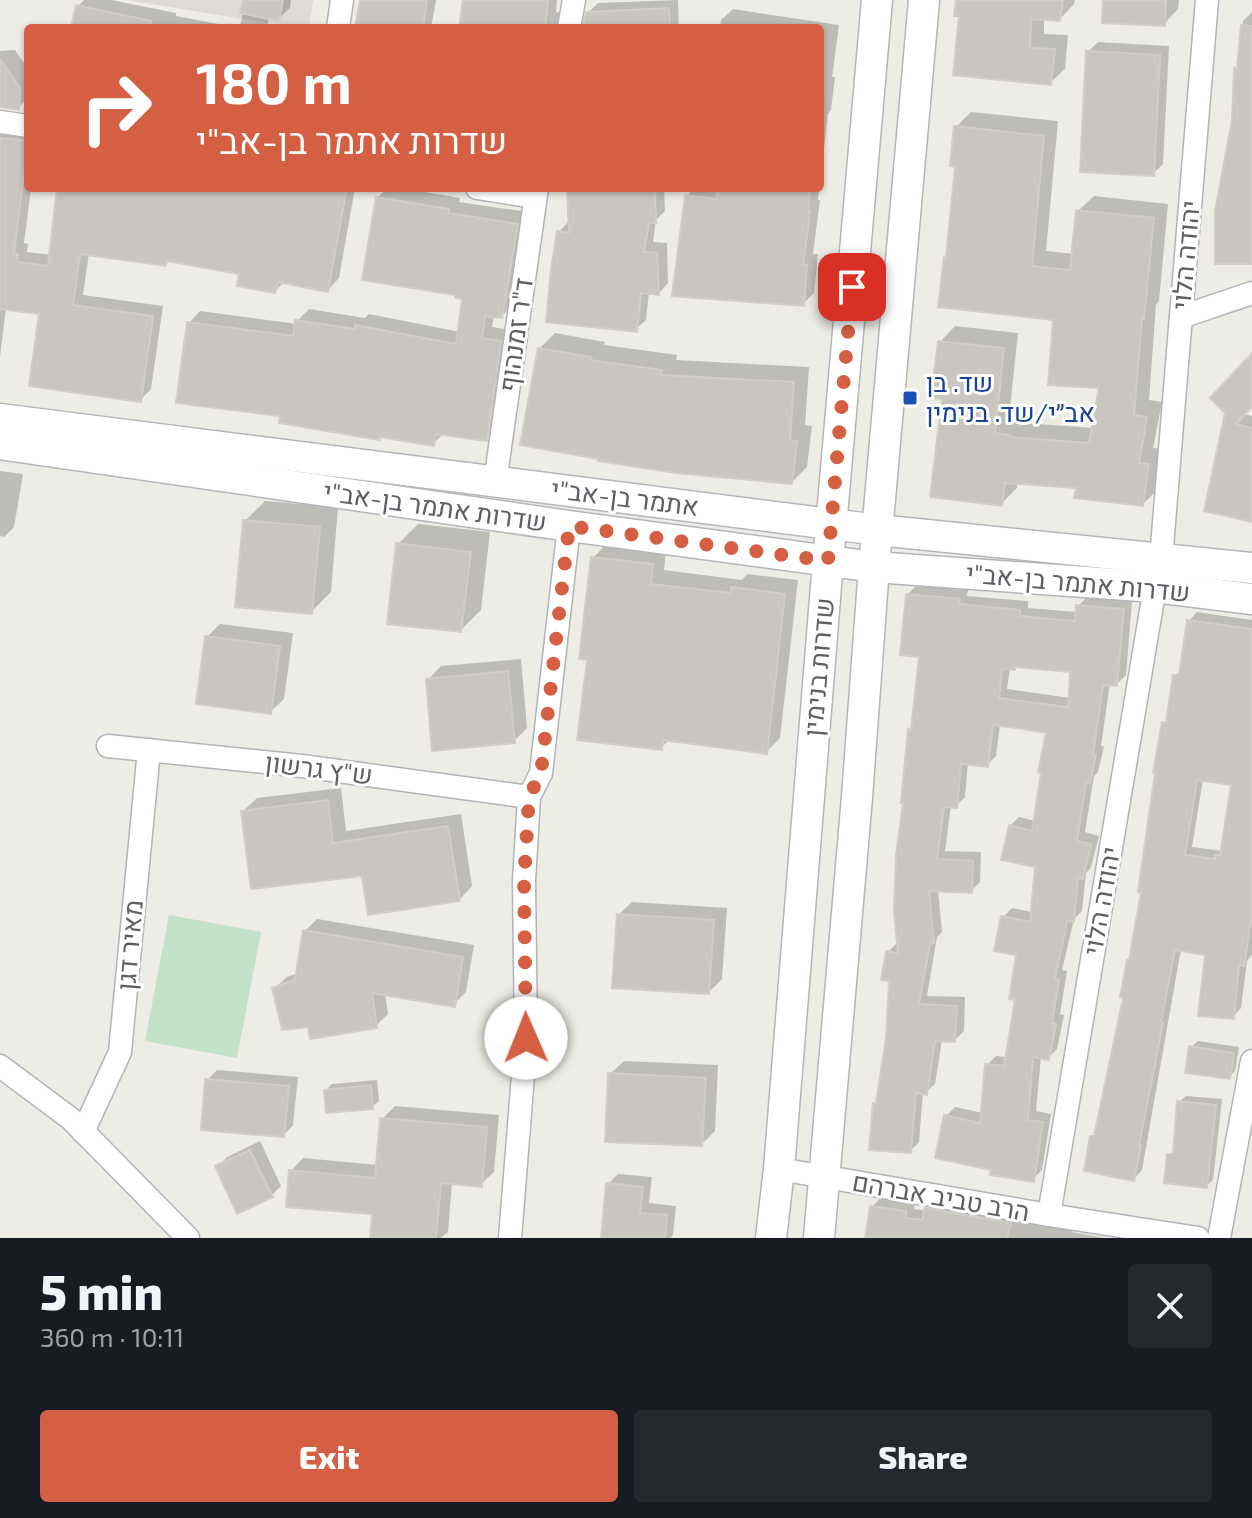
<!DOCTYPE html>
<meta charset="utf-8">
<style>
:root{--surface:#171b24;--page:#242831;--text:#f1f3f6;--muted:#9ea1a6;--accent:#d55f43}
body{margin:0;font-family:"Exo 2",Heebo,sans-serif;background:var(--page);color:var(--text);height:100vh;display:flex;flex-direction:column;font-size:30px;white-space:nowrap}
*{box-sizing:border-box;margin:0}
p{font-size:26px;color:var(--muted)}
.icon{flex:none;width:44px;height:44px;fill:none;stroke:currentColor;stroke-width:2;stroke-linecap:round;stroke-linejoin:round}
.map{position:relative;height:1238px;overflow:hidden}
.details{display:flex;flex-direction:column;background:var(--surface);flex:1}
.details>*{flex:none}
.guide{position:absolute;left:24px;top:24px;width:800px;height:168px;border-radius:8px;box-shadow:0 2px 6px #0004;background:#d55f43;color:#fff;overflow:hidden}
.pin{position:absolute;display:grid;place-items:center;width:68px;height:68px;color:#fff;margin:-34px;border-radius:16px;box-shadow:0 4px 12px #0006}
.me{position:absolute;width:88px;margin:-44px;rotate:359deg;stroke-linejoin:round;filter:drop-shadow(0 0 6px #0008)}
.turn{display:flex;align-items:center;gap:28px;height:168px;padding:0 40px;font-size:36px}
.turn .icon{width:104px;height:104px;stroke-width:2.5}
.turn b{display:block;font-size:56px;line-height:68px}
.round{display:grid;place-items:center;flex:none;width:84px;height:84px;border-radius:8px;background:var(--page)}
.summary{display:flex;align-items:center;justify-content:space-between;height:136px;padding:0 40px}
h1{font-size:48px;font-weight:800;line-height:60px}
.primary-button{display:flex;gap:16px;margin-top:auto;padding:16px 40px}
.primary-button a{flex:1;height:92px;border-radius:8px;background:var(--accent);color:#fff;font-size:32px;font-weight:800;line-height:92px;text-align:center}
.primary-button a+a{background:var(--page);color:var(--text)}
.map>svg:first-child{display:block}
.education{fill:#dddbd3}
.green{fill:#c4e2c8}
.shadow{fill:#0003;fill-rule:evenodd}
.building{fill:#c9c6c1;stroke:#d1cfc4;stroke-width:2;fill-rule:evenodd}
.lines{fill:none;stroke-linecap:round;stroke-linejoin:round}
.minor-casing{stroke:#b2b4b8;stroke-width:25}
.secondary-casing{stroke:#b3b6ba;stroke-width:33}
.minor{stroke:#fff;stroke-width:22}
.secondary{stroke:#fff;stroke-width:30}
.route{stroke:#d55f43;stroke-width:14;stroke-dasharray:0 25.2}
.transit-dot{fill:#1a4fb4;stroke:#fff;stroke-width:3}
.labels{text-anchor:middle;stroke-width:6;stroke-linejoin:round;paint-order:stroke}
.street-label{font-size:26px;fill:#5c5f63;stroke:#fff}
.transit-label{font-size:26px;fill:#164399;stroke:#fff;text-anchor:start}
</style>
<div class="map">
<svg width="1252" height="1238" viewBox="0 0 1252 1238">
<rect width="100%" height="100%" fill="#edece5"/>
<!-- education -->
<path class="education" d="M 128,0 L 313,0 L 309,28 L 296,28 Z"/>
<!-- green -->
<path class="green" d="M 169,915 L 261,932 L 237,1058 L 145,1041 Z"/>
<!-- shadow -->
<g class="shadow">
<path d="M 84,0 L 111,0 L 176,13 L 176,16 L 240,28 L 245,0 L 291,0 L 290,8 L 279,18 L 269,17 L 267,28 L 73,28 L 78,6 Z"/>
<path d="M 363,0 L 436,0 L 431,28 L 359,28 Z"/>
<path d="M 465,0 L 557,0 L 556,12 L 561,13 L 559,28 L 461,28 Z"/>
<path d="M 678,0 L 679,28 L 585,28 L 588,13 L 598,3 Z"/>
<path d="M 958,0 L 1075,0 L 1074,4 L 1060,19 L 1044,18 L 1044,34 L 1068,35 L 1065,69 L 1050,83 L 962,14 Z"/>
<path d="M 1105,0 L 1179,0 L 1178,9 L 1164,24 Z"/>
<path d="M 733,9 L 839,25 L 832,77 L 835,77 L 831,110 L 828,114 L 820,182 L 820,28 L 720,28 L 721,20 Z"/>
<path d="M 1252,12 L 1252,112 L 1236,69 L 1239,65 L 1243,21 Z"/>
<path d="M 1098,42 L 1169,46 L 1163,164 L 1153,174 L 1088,52 Z"/>
<path d="M 15,50 L 28,69 L 28,98 L 18,108 L 0,105 L 0,51 Z"/>
<path d="M 971,112 L 1058,121 L 1046,251 L 1074,254 L 1078,211 L 1094,196 L 1168,204 L 1159,301 L 1156,304 L 1149,400 L 1162,402 L 1153,448 L 1163,449 L 1158,489 L 1143,504 L 1078,486 L 1017,482 L 1017,488 L 1001,504 L 944,397 L 940,342 L 955,326 L 1018,333 L 1009,418 L 1025,420 L 1024,423 L 1094,428 L 1101,386 L 1055,318 L 948,255 L 957,165 L 956,127 Z"/>
<path d="M 0,126 L 28,129 L 28,188 L 31,188 L 24,243 L 28,244 L 27,252 L 51,255 L 59,188 L 355,188 L 339,278 L 328,290 L 284,282 L 275,291 L 241,272 L 170,259 L 165,264 L 89,253 L 83,295 L 163,306 L 151,389 L 140,400 L 41,313 L 6,308 L 0,357 Z"/>
<path d="M 387,188 L 401,188 L 460,198 L 459,202 L 528,212 L 513,304 L 502,316 L 494,315 L 492,327 L 511,330 L 498,427 L 486,438 L 444,433 L 433,444 L 282,414 L 189,323 L 200,311 L 297,324 L 297,321 L 309,309 L 365,318 L 369,314 L 460,332 L 464,297 L 377,198 Z"/>
<path d="M 569,188 L 664,188 L 665,211 L 656,220 L 653,242 L 667,243 L 668,283 L 659,293 L 649,292 L 646,320 L 636,329 L 559,232 L 568,222 L 571,222 Z"/>
<path d="M 694,188 L 819,188 L 818,200 L 820,200 L 813,254 L 818,254 L 814,293 L 803,304 L 687,196 Z"/>
<path d="M 555,333 L 605,342 L 604,345 L 677,355 L 676,360 L 809,367 L 805,425 L 812,426 L 807,467 L 792,482 L 539,349 Z"/>
<path d="M 1252,356 L 1252,405 L 1244,414 L 1252,416 L 1252,517 L 1206,509 Z"/>
<path d="M 0,471 L 23,474 L 14,527 L 4,537 L 0,536 Z"/>
<path d="M 265,501 L 338,507 L 331,592 L 311,612 L 245,521 Z"/>
<path d="M 418,524 L 490,532 L 481,610 L 461,630 L 398,544 Z"/>
<path d="M 606,544 L 666,550 L 664,570 L 742,580 L 747,574 L 798,580 L 780,738 L 766,752 L 670,739 L 661,748 L 589,658 L 593,558 Z"/>
<path d="M 917,585 L 968,590 L 967,596 L 1028,601 L 1028,608 L 1077,612 L 1078,606 L 1087,597 L 1132,601 L 1126,675 L 1117,684 L 1110,683 L 1101,746 L 1104,746 L 1098,772 L 1094,776 L 1085,832 L 1099,836 L 1091,867 L 1086,873 L 1082,911 L 1074,919 L 1062,970 L 1067,971 L 1060,1014 L 1064,1015 L 1057,1049 L 1048,1058 L 1041,1056 L 1036,1111 L 1051,1114 L 1042,1170 L 1033,1179 L 993,1168 L 946,1116 L 955,1107 L 983,1113 L 987,1065 L 996,1056 L 1007,1057 L 1018,998 L 1018,954 L 1003,917 L 1012,908 L 1032,912 L 1037,866 L 1010,826 L 1019,817 L 1036,821 L 1048,731 L 1000,724 L 996,756 L 987,765 L 968,763 L 965,797 L 956,806 L 951,805 L 945,851 L 981,852 L 980,882 L 971,891 L 938,890 L 942,932 L 937,937 L 927,996 L 965,997 L 964,1031 L 955,1040 L 942,1040 L 935,1084 L 926,1092 L 923,1092 L 919,1142 L 910,1151 L 875,1103 L 878,1100 L 888,1038 L 891,979 L 888,952 L 897,943 L 910,730 L 914,726 L 921,655 L 908,594 ZM 1016,665 L 1073,670 L 1070,698 L 1007,689 L 1010,668 Z"/>
<path d="M 1197,612 L 1252,620 L 1252,955 L 1247,961 L 1241,1008 L 1233,1017 L 1207,954 L 1181,949 L 1142,1170 L 1134,1179 L 1092,1137 L 1097,1132 L 1144,891 L 1164,723 L 1169,718 L 1175,676 L 1182,670 L 1189,621 ZM 1203,779 L 1233,784 L 1223,851 L 1192,847 Z"/>
<path d="M 220,624 L 293,633 L 284,699 L 270,712 L 207,637 Z"/>
<path d="M 521,659 L 527,728 L 514,741 L 428,680 L 441,666 Z"/>
<path d="M 341,788 L 346,831 L 461,814 L 472,886 L 459,900 L 364,874 L 243,811 L 257,798 Z"/>
<path d="M 632,902 L 727,908 L 722,979 L 709,992 L 618,915 Z"/>
<path d="M 317,919 L 474,945 L 466,992 L 454,1004 L 385,993 L 388,1014 L 376,1026 L 310,1025 L 274,989 L 287,977 L 298,973 L 305,931 Z"/>
<path d="M 1198,1041 L 1239,1047 L 1235,1071 L 1229,1077 L 1191,1047 Z"/>
<path d="M 624,1061 L 718,1065 L 715,1131 L 702,1144 L 610,1074 Z"/>
<path d="M 217,1070 L 298,1077 L 293,1125 L 284,1135 L 207,1080 Z"/>
<path d="M 377,1080 L 379,1101 L 372,1107 L 326,1090 L 332,1084 Z"/>
<path d="M 1186,1096 L 1222,1099 L 1213,1180 L 1206,1186 L 1169,1155 L 1176,1149 L 1179,1102 Z"/>
<path d="M 395,1106 L 499,1115 L 494,1172 L 481,1184 L 452,1182 L 448,1232 L 441,1238 L 372,1238 L 374,1213 L 291,1171 L 303,1158 L 378,1165 L 382,1119 Z"/>
<path d="M 260,1141 L 281,1186 L 271,1196 L 218,1166 L 227,1157 Z"/>
<path d="M 618,1174 L 652,1177 L 649,1203 L 676,1206 L 673,1235 L 670,1238 L 603,1238 L 608,1184 Z"/>
<path d="M 881,1197 L 915,1203 L 914,1209 L 926,1211 L 936,1200 L 1073,1226 L 1072,1232 L 1105,1238 L 867,1238 L 872,1207 Z"/>
</g>
<!-- building -->
<g class="building">
<path d="M 243,0 L 283,0 L 279,21 L 240,13 Z"/>
<path d="M 360,0 L 427,0 L 423,28 L 355,28 Z"/>
<path d="M 463,0 L 548,0 L 545,28 L 459,28 Z"/>
<path d="M 956,0 L 1063,0 L 1060,21 L 1031,19 L 1030,48 L 1055,49 L 1051,85 L 953,75 L 959,16 L 954,16 Z"/>
<path d="M 1103,0 L 1166,0 L 1165,26 L 1102,23 Z"/>
<path d="M 76,5 L 151,21 L 150,28 L 71,28 Z"/>
<path d="M 669,8 L 670,28 L 583,28 L 586,12 Z"/>
<path d="M 1241,25 L 1252,26 L 1252,264 L 1215,264 L 1215,211 L 1232,120 L 1234,68 L 1237,68 Z"/>
<path d="M 1086,51 L 1160,55 L 1154,176 L 1080,172 Z"/>
<path d="M 0,59 L 20,88 L 19,110 L 0,107 Z"/>
<path d="M 954,126 L 1044,136 L 1032,266 L 1068,270 L 1070,269 L 1076,210 L 1154,218 L 1144,319 L 1142,319 L 1134,415 L 1147,417 L 1139,463 L 1149,464 L 1143,506 L 1074,498 L 1076,488 L 1005,483 L 1002,506 L 930,497 L 942,399 L 931,398 L 938,341 L 1004,348 L 995,433 L 1010,435 L 1010,437 L 1089,443 L 1099,388 L 1048,385 L 1053,320 L 938,307 L 944,257 L 946,257 L 955,167 L 950,166 Z"/>
<path d="M 0,138 L 28,141 L 14,254 L 18,254 L 17,262 L 48,266 L 57,188 L 325,188 L 346,192 L 328,292 L 278,282 L 275,293 L 237,286 L 239,274 L 167,261 L 166,266 L 80,254 L 73,305 L 153,316 L 141,402 L 29,386 L 39,314 L 0,309 Z"/>
<path d="M 567,188 L 655,188 L 656,223 L 649,223 L 644,252 L 657,253 L 659,295 L 641,293 L 637,332 L 546,322 L 551,269 L 557,231 L 569,233 Z"/>
<path d="M 717,188 L 810,188 L 808,211 L 810,211 L 803,265 L 807,265 L 804,306 L 672,296 L 685,195 L 717,199 Z"/>
<path d="M 376,197 L 449,209 L 449,213 L 518,224 L 502,318 L 485,316 L 482,338 L 501,341 L 487,441 L 436,434 L 434,446 L 380,437 L 380,440 L 279,423 L 280,416 L 176,403 L 187,322 L 293,336 L 295,320 L 355,329 L 355,325 L 456,344 L 462,299 L 455,298 L 455,295 L 362,280 Z"/>
<path d="M 538,348 L 591,357 L 590,360 L 662,370 L 661,375 L 794,382 L 790,440 L 797,441 L 792,484 L 676,473 L 598,461 L 598,459 L 520,445 Z"/>
<path d="M 1252,353 L 1252,407 L 1236,424 L 1252,428 L 1252,522 L 1204,511 L 1225,413 L 1210,398 Z"/>
<path d="M 243,520 L 320,527 L 312,614 L 235,607 Z"/>
<path d="M 396,543 L 471,552 L 461,632 L 387,624 Z"/>
<path d="M 591,557 L 653,564 L 651,584 L 731,593 L 731,587 L 785,594 L 767,754 L 663,740 L 662,750 L 577,740 L 587,660 L 579,659 Z"/>
<path d="M 906,594 L 960,599 L 959,604 L 1020,610 L 1020,616 L 1075,621 L 1076,605 L 1124,609 L 1117,686 L 1103,685 L 1093,755 L 1096,755 L 1090,783 L 1086,782 L 1077,841 L 1091,844 L 1083,879 L 1078,877 L 1074,922 L 1067,921 L 1055,979 L 1059,980 L 1052,1023 L 1056,1024 L 1049,1060 L 1033,1057 L 1028,1120 L 1043,1122 L 1034,1182 L 990,1175 L 991,1170 L 935,1158 L 944,1115 L 980,1123 L 985,1064 L 1004,1066 L 1015,1000 L 1009,999 L 1016,955 L 994,951 L 1001,916 L 1030,922 L 1035,867 L 1001,860 L 1009,825 L 1032,831 L 1041,773 L 1038,772 L 1046,733 L 1024,729 L 993,725 L 988,767 L 961,764 L 957,808 L 944,807 L 937,859 L 973,861 L 972,893 L 929,891 L 934,943 L 930,944 L 919,1004 L 957,1006 L 955,1042 L 935,1041 L 927,1095 L 916,1093 L 911,1153 L 869,1150 L 873,1103 L 876,1103 L 886,1038 L 889,981 L 881,980 L 886,951 L 898,953 L 894,911 L 896,856 L 903,803 L 901,803 L 908,729 L 911,730 L 919,657 L 900,655 ZM 1015,667 L 1070,672 L 1068,707 L 999,698 L 1002,669 L 1015,670 Z"/>
<path d="M 1187,620 L 1252,629 L 1252,913 L 1244,966 L 1239,965 L 1234,1019 L 1198,1016 L 1205,955 L 1175,950 L 1161,1022 L 1163,1023 L 1139,1145 L 1141,1145 L 1134,1181 L 1084,1171 L 1090,1136 L 1094,1136 L 1123,998 L 1120,997 L 1127,960 L 1129,960 L 1141,892 L 1138,892 L 1155,773 L 1153,773 L 1162,722 L 1166,723 L 1173,675 L 1179,676 ZM 1197,780 L 1231,785 L 1220,856 L 1215,855 L 1215,859 L 1185,855 Z"/>
<path d="M 205,636 L 280,646 L 271,714 L 196,704 Z"/>
<path d="M 508,671 L 515,743 L 432,751 L 426,679 Z"/>
<path d="M 328,800 L 333,843 L 448,826 L 460,901 L 368,915 L 362,876 L 251,889 L 241,811 Z"/>
<path d="M 617,914 L 714,920 L 709,994 L 612,988 Z"/>
<path d="M 303,930 L 463,957 L 455,1007 L 372,993 L 377,1028 L 310,1039 L 308,1027 L 282,1030 L 272,988 L 295,980 Z"/>
<path d="M 1189,1046 L 1234,1053 L 1230,1079 L 1185,1073 Z"/>
<path d="M 608,1073 L 706,1078 L 702,1146 L 605,1142 Z"/>
<path d="M 205,1079 L 289,1086 L 284,1137 L 201,1130 Z"/>
<path d="M 371,1085 L 373,1109 L 326,1113 L 324,1090 Z"/>
<path d="M 1177,1101 L 1216,1105 L 1207,1188 L 1164,1183 L 1167,1154 L 1173,1155 Z"/>
<path d="M 380,1118 L 487,1127 L 482,1187 L 441,1183 L 436,1238 L 370,1238 L 372,1214 L 286,1207 L 289,1170 L 375,1178 Z"/>
<path d="M 250,1150 L 273,1197 L 237,1214 L 215,1166 Z"/>
<path d="M 606,1183 L 643,1187 L 640,1213 L 667,1215 L 665,1238 L 601,1238 Z"/>
<path d="M 870,1206 L 906,1211 L 906,1218 L 922,1220 L 925,1208 L 1011,1223 L 1007,1238 L 865,1238 Z"/>
</g>
<g class="lines">
<!-- minor casing -->
<g class="minor-casing">
<g id="minor">
<path d="M 338,28 L 342,0"/>
<path d="M 569,28 L 574,0"/>
<path d="M 0,122 L 28,126"/>
<path d="M 477,188 L 535,197"/>
<path d="M 1181,317 L 1252,293"/>
<path d="M 495,482 L 537,188"/>
<path d="M 1161,559 L 1207,0"/>
<path d="M 108,746 L 302,766 L 529,797"/>
<path d="M 0,1066 L 71,1119 L 188,1238"/>
<path d="M 83,1132 L 120,1052 L 149,750"/>
<path d="M 779,1169 L 1049,1215 L 1198,1238"/>
<path d="M 1049,1215 L 1155,587"/>
<path d="M 510,1238 L 526,1038 L 524,881 L 529,797 L 541,773 L 569,526"/>
<path d="M 1219,1238 L 1252,1061"/>
</g>
</g>
<!-- secondary casing -->
<g class="secondary-casing">
<g id="secondary">
<path d="M 0,419 L 878,530 L 1252,568"/>
<path d="M 0,444 L 569,526 L 874,567 L 1155,587 L 1252,599"/>
<path d="M 771,1238 L 779,1169 L 828,561 L 877,0"/>
<path d="M 819,1238 L 857,797 L 874,567 L 924,0"/>
</g>
</g>
<!-- minor -->
<use href="#minor" class="minor"/>
<!-- secondary -->
<use href="#secondary" class="secondary"/>
</g>
<g class="lines">
<!-- route -->
<path class="route" d="M 526,1038 L 524,881 L 529,797 L 541,773 L 569,526 L 828,561 L 852,287"/>
</g>
<!-- markers -->
<rect class="transit-dot" x="902" y="390" width="16" height="16" rx="4"/>
<g class="labels">
<!-- street labels -->
<g class="street-label">
<text transform="translate(1186 255) rotate(-85)" y="9">יהודה הלוי</text>
<text transform="translate(516 335) rotate(-82)" y="9">ד"ר זמנהוף</text>
<text transform="translate(625 498) rotate(7)" y="9">אתמר בן-אב"י</text>
<text transform="translate(435 507) rotate(8)" y="9">שדרות אתמר בן-אב"י</text>
<text transform="translate(1078 583) rotate(5)" y="9">שדרות אתמר בן-אב"י</text>
<text transform="translate(819 667) rotate(-85)" y="9">שדרות בנימין</text>
<text transform="translate(319 769) rotate(7)" y="9">ש"ץ גרשון</text>
<text transform="translate(1102 901) rotate(-80)" y="9">יהודה הלוי</text>
<text transform="translate(130 945) rotate(-85)" y="9">מאיר דגן</text>
<text transform="translate(941 1197) rotate(10)" y="9">הרב טביב אברהם</text>
</g>
<!-- transit labels -->
<g class="transit-label">
<text x="926" y="392">שד. בן<tspan x="926" dy="30">אב״י/שד. בנימין</tspan></text>
</g>
</g>
</svg>
<div class="pin" style="left:852px;top:287px;background:#d93025"><svg class="icon" aria-label="arrive" viewBox="0 0 24 24"><path d="M6 21V4h12l-3 4 3 4H6"/></svg></div>
<svg class="me" style="left:526px;top:1038px" viewBox="-20 -20 40 40"><circle r="19" fill="#fff"/><path d="M0-13L10 11 0 6-10 11z" fill="#d55f43"/></svg>
<div class="guide">
<div class="turn"><svg class="icon" aria-label="right" viewBox="0 0 24 24"><path d="M7 20v-9h11M14 6l5 5-5 5"/></svg><div><b>180 m</b>שדרות אתמר בן-אב&quot;י</div></div>
</div>
</div>
<section class="details">
<div class="summary"><div><h1>5 min</h1><p>360 m · 10:11</p></div><a class="round"><svg class="icon" aria-label="close" viewBox="0 0 24 24"><path d="M6 6l12 12M18 6L6 18"/></svg></a></div>
<div class="primary-button"><a>Exit</a><a>Share</a></div>
</section>
